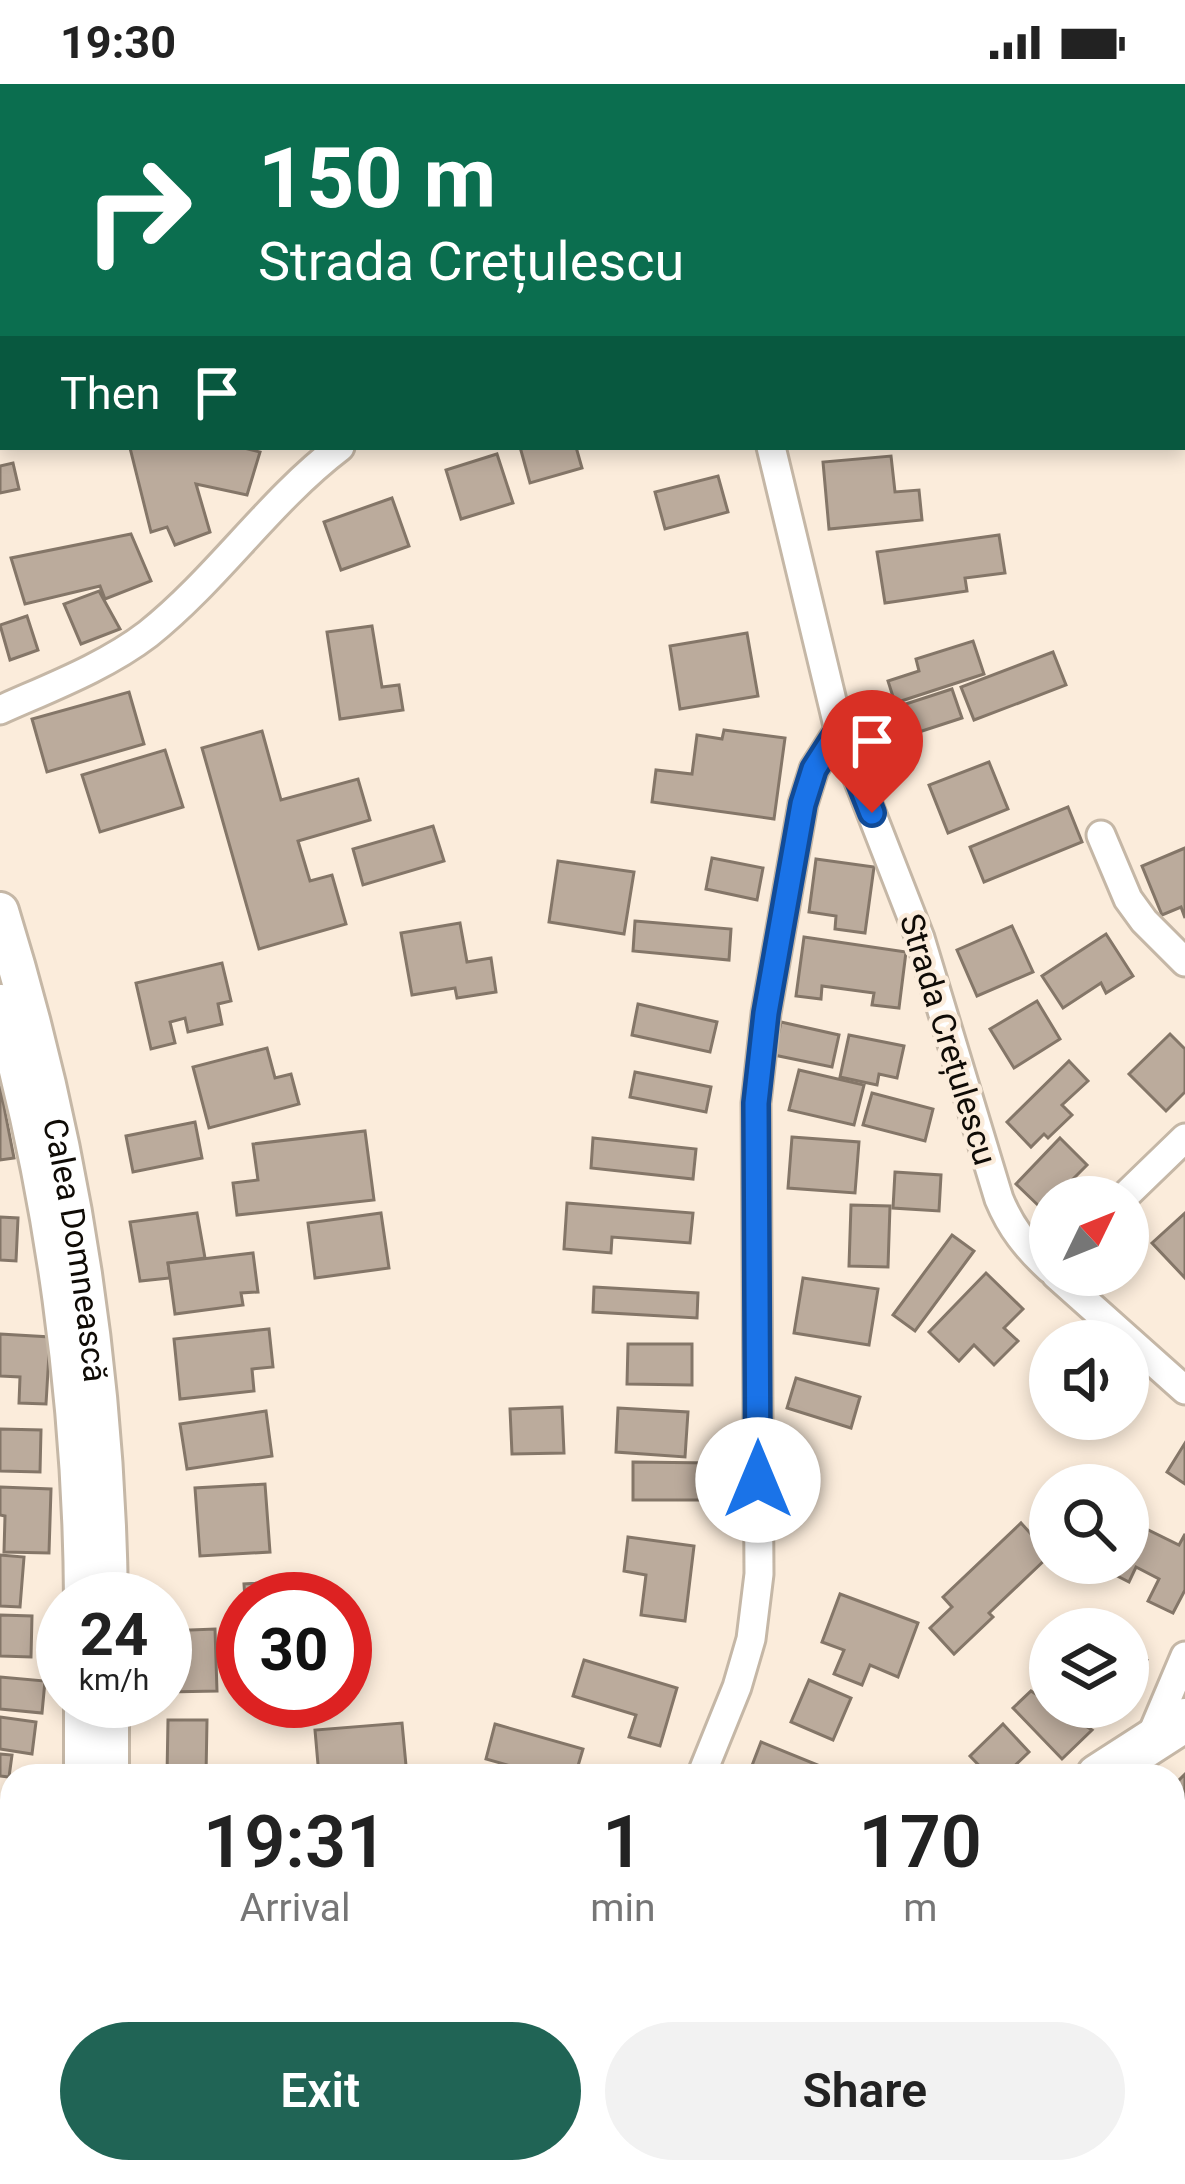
<!DOCTYPE html>
<meta charset="utf-8">
<style>
:root{--surface:#fff;--page:#f2f2f2;--text:#222;--muted:#767676;--accent:#206455}
body{margin:0;font-family:Roboto,sans-serif;background:var(--page);color:var(--text);height:100vh;display:flex;flex-direction:column;font-size:45px;white-space:nowrap}
*{box-sizing:border-box;margin:0}
p{font-size:39px;color:var(--muted)}
.icon{flex:none;width:66px;height:66px;fill:none;stroke:currentColor;stroke-width:2;stroke-linecap:round;stroke-linejoin:round}
.map{position:relative;flex:1;overflow:hidden}
.sheet{position:absolute;left:0px;top:1680px;width:1185px;height:420px;display:flex;flex-direction:column;background:var(--surface);border-radius:36px 36px 0 0;box-shadow:0 6px 18px #0003}
.sheet>*{flex:none}
.banner{position:absolute;left:0px;top:0px;width:1185px;height:366px;box-shadow:0 6px 18px #0003;background:#0b6e4f;color:#fff;overflow:hidden}
.needle{width:78px;rotate:47deg}
.tools{position:absolute;left:1029px;top:1092px;display:grid;gap:24px}
.tools a{display:grid;place-items:center;width:120px;height:120px;border-radius:50%;background:var(--surface);box-shadow:0 6px 18px #0003;font-size:60px}
.speed{position:absolute;left:36px;top:1488px;display:flex;gap:24px;font-size:60px;font-weight:700;text-align:center}
.speed>*{display:grid;place-content:center;width:156px;height:156px;border-radius:50%;background:var(--surface);box-shadow:0 6px 18px #0003;line-height:1}
.speed small{font-size:30px;font-weight:400}
.speed .limit{border:18px solid #d22;background:#fff;color:#111}
.pin{position:absolute;display:grid;place-items:center;width:102px;height:102px;color:#fff;margin:-123px -51px;border-radius:50% 50% 50% 0;rotate:-45deg;box-shadow:0 0 12px #0007}
.pin .icon{rotate:45deg}
.me{position:absolute;width:132px;margin:-66px;rotate:0deg;stroke-linejoin:round;filter:drop-shadow(0 0 9px #0008)}
.turn{display:flex;align-items:center;gap:42px;height:252px;padding:0 60px;font-size:54px}
.turn .icon{width:156px;height:156px;stroke-width:2.5}
.turn b{display:block;font-size:84px;line-height:102px}
.then{display:flex;align-items:center;height:114px;padding:0 60px;background:#0003;gap:24px;font-size:45px}
.eta{display:flex;justify-content:space-evenly;align-items:center;height:204px;text-align:center}
.eta b{font-size:72px;font-weight:600;line-height:84px}
.action{display:flex;gap:24px;margin-top:auto;padding:24px 60px}
.action a{flex:1;height:138px;border-radius:72px;background:var(--accent);color:#fff;font-size:48px;font-weight:600;line-height:138px;text-align:center}
.action a+a{background:var(--page);color:var(--text)}
.status{display:flex;justify-content:space-between;align-items:center;height:84px;padding:0 60px;background:var(--surface);direction:ltr}
.status svg{height:33px;fill:currentColor}
.map>svg:first-child{display:block}
.green{fill:#c4e0bd}
.building{fill:#bbab9c;stroke:#847668;stroke-width:3}
.lines{fill:none;stroke-linecap:round;stroke-linejoin:round}
.street-casing{stroke:#c5b7a6;stroke-width:33}
.secondary-casing{stroke:#c5b7a6;stroke-width:42}
.primary-casing{stroke:#c5b7a6;stroke-width:48}
.path{stroke:#9b9184;stroke-width:6;stroke-dasharray:6 6;stroke-linecap:butt}
.street{stroke:#fff;stroke-width:27}
.secondary{stroke:#fff;stroke-width:36}
.primary{stroke:#fff;stroke-width:42}
.route-casing{stroke:#114b97;stroke-width:30}
.route{stroke:#1a73e8;stroke-width:21}
.labels{text-anchor:middle;stroke-width:9;stroke-linejoin:round;paint-order:stroke}
.street-label{font-size:33px;fill:#0f0b06;stroke:#fbecdb}
</style>
<div class="status"><b>19:30</b><svg viewBox="0 0 49 12"><path d="M0 12V9h3v3zM5 12V6h3v6zM10 12V3h3v9zM15 12V0h3v12zM26 1h20v11H26zM47 4h2v5h-2z"/></svg></div>
<div class="map">
<svg width="1185" height="2100" viewBox="0 0 1185 2100">
<rect width="100%" height="100%" fill="#fbecdb"/>
<!-- green -->
<path class="green" d="M 1185,1850 L 1185,2100 L 918,2100 L 931,2088 L 1173,2088 L 1173,1861 Z"/>
<!-- building -->
<g class="building">
<path d="M 147,0 L 228,0 L 225,3 L 145,3 Z"/>
<path d="M 788,0 L 851,0 L 852,3 L 789,3 Z"/>
<path d="M 997,0 L 1047,0 L 1048,3 L 997,3 Z"/>
<path d="M 127,363 L 240,363 L 260,368 L 247,411 L 196,400 L 210,448 L 175,461 L 167,443 L 151,448 L 130,364 Z"/>
<path d="M 520,363 L 576,363 L 582,384 L 530,399 Z"/>
<path d="M 497,370 L 513,419 L 461,435 L 446,386 Z"/>
<path d="M 891,372 L 895,408 L 919,406 L 922,436 L 829,445 L 823,378 Z"/>
<path d="M 13,379 L 19,405 L 0,409 L 0,382 Z"/>
<path d="M 718,392 L 728,428 L 665,445 L 655,408 Z"/>
<path d="M 392,414 L 409,462 L 341,486 L 324,438 Z"/>
<path d="M 131,450 L 151,497 L 105,515 L 100,502 L 25,520 L 11,474 Z"/>
<path d="M 999,451 L 1005,489 L 965,494 L 967,507 L 885,519 L 877,468 Z"/>
<path d="M 99,507 L 120,545 L 81,560 L 64,520 Z"/>
<path d="M 27,532 L 38,566 L 10,576 L 0,541 Z"/>
<path d="M 372,542 L 382,603 L 399,601 L 403,626 L 340,635 L 327,548 Z"/>
<path d="M 747,549 L 758,612 L 680,625 L 670,562 Z"/>
<path d="M 973,557 L 984,590 L 895,619 L 888,597 L 919,587 L 916,575 Z"/>
<path d="M 1053,568 L 1066,601 L 974,636 L 961,603 Z"/>
<path d="M 952,605 L 962,634 L 885,659 L 875,630 Z"/>
<path d="M 129,608 L 144,660 L 47,688 L 32,635 Z"/>
<path d="M 724,646 L 785,654 L 774,735 L 652,718 L 656,686 L 692,690 L 697,651 L 722,655 Z"/>
<path d="M 262,647 L 281,716 L 358,695 L 370,736 L 298,757 L 310,797 L 332,791 L 346,840 L 259,865 L 202,664 Z"/>
<path d="M 165,666 L 183,723 L 100,748 L 82,691 Z"/>
<path d="M 989,678 L 1008,725 L 948,749 L 929,701 Z"/>
<path d="M 1068,723 L 1082,758 L 984,798 L 970,763 Z"/>
<path d="M 433,742 L 444,777 L 363,801 L 353,765 Z"/>
<path d="M 1185,764 L 1185,834 L 1181,823 L 1162,831 L 1142,782 Z"/>
<path d="M 712,774 L 763,784 L 757,816 L 706,805 Z"/>
<path d="M 816,775 L 874,783 L 865,849 L 835,845 L 836,832 L 809,828 Z"/>
<path d="M 558,777 L 634,788 L 624,850 L 549,838 Z"/>
<path d="M 635,837 L 731,845 L 729,876 L 633,867 Z"/>
<path d="M 460,839 L 467,878 L 491,874 L 496,908 L 457,914 L 455,904 L 412,911 L 401,849 Z"/>
<path d="M 1012,842 L 1033,888 L 977,912 L 957,866 Z"/>
<path d="M 1106,850 L 1133,892 L 1106,909 L 1101,899 L 1063,924 L 1042,892 Z"/>
<path d="M 804,853 L 906,868 L 899,924 L 872,921 L 874,909 L 822,902 L 821,915 L 796,912 Z"/>
<path d="M 222,879 L 231,917 L 218,920 L 222,940 L 188,948 L 185,934 L 170,938 L 175,959 L 151,965 L 136,899 Z"/>
<path d="M 1037,917 L 1060,955 L 1014,984 L 990,945 Z"/>
<path d="M 638,920 L 717,938 L 710,968 L 632,951 Z"/>
<path d="M 781,938 L 839,951 L 832,983 L 774,971 Z"/>
<path d="M 1170,950 L 1185,965 L 1185,1008 L 1166,1027 L 1129,990 Z"/>
<path d="M 849,951 L 904,962 L 897,994 L 879,990 L 877,1001 L 840,993 Z"/>
<path d="M 267,964 L 275,994 L 291,990 L 299,1020 L 209,1044 L 193,983 Z"/>
<path d="M 1069,977 L 1088,997 L 1062,1021 L 1072,1031 L 1048,1054 L 1044,1050 L 1031,1063 L 1007,1038 Z"/>
<path d="M 799,986 L 864,1001 L 854,1041 L 789,1026 Z"/>
<path d="M 635,988 L 711,1003 L 706,1028 L 630,1013 Z"/>
<path d="M 0,1002 L 14,1074 L 0,1076 Z"/>
<path d="M 872,1009 L 933,1025 L 925,1057 L 863,1041 Z"/>
<path d="M 195,1038 L 202,1074 L 133,1088 L 126,1052 Z"/>
<path d="M 365,1047 L 374,1116 L 237,1131 L 233,1099 L 258,1096 L 253,1060 Z"/>
<path d="M 792,1053 L 859,1058 L 855,1109 L 788,1104 Z"/>
<path d="M 593,1054 L 696,1065 L 693,1095 L 591,1084 Z"/>
<path d="M 1060,1054 L 1087,1081 L 1055,1113 L 1050,1113 L 1050,1119 L 1043,1126 L 1016,1100 Z"/>
<path d="M 895,1088 L 941,1091 L 939,1127 L 893,1124 Z"/>
<path d="M 567,1119 L 693,1129 L 690,1159 L 612,1153 L 611,1169 L 564,1165 Z"/>
<path d="M 851,1121 L 890,1122 L 888,1183 L 849,1182 Z"/>
<path d="M 197,1129 L 205,1174 L 168,1179 L 170,1194 L 140,1197 L 130,1138 Z"/>
<path d="M 381,1129 L 389,1184 L 315,1194 L 308,1139 Z"/>
<path d="M 1185,1129 L 1185,1194 L 1152,1159 Z"/>
<path d="M 0,1133 L 18,1134 L 16,1177 L 0,1176 Z"/>
<path d="M 952,1151 L 974,1167 L 915,1247 L 893,1231 Z"/>
<path d="M 253,1169 L 258,1208 L 241,1209 L 243,1221 L 175,1230 L 168,1179 Z"/>
<path d="M 986,1189 L 1023,1225 L 1004,1244 L 1018,1257 L 994,1281 L 974,1261 L 959,1277 L 929,1248 Z"/>
<path d="M 803,1194 L 878,1205 L 869,1261 L 794,1249 Z"/>
<path d="M 594,1203 L 698,1209 L 697,1234 L 593,1228 Z"/>
<path d="M 269,1245 L 273,1283 L 252,1285 L 254,1307 L 180,1315 L 174,1255 Z"/>
<path d="M 0,1250 L 50,1253 L 46,1320 L 19,1319 L 20,1293 L 0,1292 Z"/>
<path d="M 628,1260 L 692,1260 L 692,1301 L 627,1300 Z"/>
<path d="M 796,1294 L 860,1313 L 851,1344 L 787,1324 Z"/>
<path d="M 562,1323 L 564,1369 L 512,1370 L 510,1325 Z"/>
<path d="M 618,1324 L 688,1328 L 685,1373 L 616,1368 Z"/>
<path d="M 266,1327 L 272,1372 L 187,1385 L 180,1340 Z"/>
<path d="M 0,1345 L 41,1346 L 40,1388 L 0,1387 Z"/>
<path d="M 1185,1359 L 1185,1400 L 1167,1388 Z"/>
<path d="M 633,1378 L 712,1379 L 712,1416 L 633,1416 Z"/>
<path d="M 265,1400 L 270,1468 L 200,1472 L 195,1404 Z"/>
<path d="M 0,1403 L 51,1405 L 49,1469 L 4,1468 L 5,1432 L 0,1431 Z"/>
<path d="M 1128,1436 L 1179,1461 L 1185,1450 L 1185,1506 L 1173,1529 L 1148,1517 L 1159,1495 L 1136,1483 L 1129,1498 L 1096,1481 L 1097,1479 L 1128,1479 Z"/>
<path d="M 1021,1439 L 1050,1471 L 989,1529 L 993,1533 L 954,1570 L 930,1544 L 952,1523 L 943,1513 Z"/>
<path d="M 628,1453 L 694,1462 L 685,1537 L 641,1531 L 646,1491 L 624,1487 Z"/>
<path d="M 0,1471 L 24,1473 L 20,1523 L 0,1522 Z"/>
<path d="M 306,1496 L 307,1515 L 245,1515 L 244,1500 Z"/>
<path d="M 840,1510 L 918,1539 L 898,1593 L 870,1581 L 862,1601 L 834,1590 L 844,1566 L 822,1558 Z"/>
<path d="M 0,1531 L 32,1532 L 31,1573 L 0,1572 Z"/>
<path d="M 215,1545 L 217,1607 L 167,1608 L 165,1547 Z"/>
<path d="M 1128,1563 L 1147,1576 L 1128,1604 Z"/>
<path d="M 584,1576 L 677,1604 L 660,1662 L 629,1653 L 636,1631 L 573,1612 Z"/>
<path d="M 0,1593 L 45,1597 L 42,1629 L 0,1625 Z"/>
<path d="M 809,1596 L 851,1614 L 833,1656 L 791,1638 Z"/>
<path d="M 1031,1607 L 1050,1619 L 1050,1623 L 1056,1623 L 1092,1646 L 1062,1675 L 1013,1624 Z"/>
<path d="M 0,1633 L 36,1638 L 32,1670 L 0,1665 Z"/>
<path d="M 168,1636 L 207,1636 L 206,1692 L 167,1692 Z"/>
<path d="M 402,1639 L 407,1692 L 319,1692 L 315,1646 Z"/>
<path d="M 495,1640 L 583,1665 L 575,1692 L 547,1692 L 486,1675 Z"/>
<path d="M 1003,1640 L 1029,1668 L 1004,1692 L 989,1692 L 970,1672 Z"/>
<path d="M 761,1658 L 830,1686 L 827,1692 L 748,1692 Z"/>
<path d="M 0,1670 L 12,1671 L 9,1693 L 0,1692 Z"/>
<path d="M 1185,1690 L 1185,1720 L 1173,1708 L 1173,1702 Z"/>
<path d="M 0,1748 L 7,1748 L 5,2011 L 0,2011 Z"/>
<path d="M 0,2044 L 12,2044 L 12,2087 L 0,2085 Z"/>
<path d="M 16,2088 L 60,2088 L 60,2100 L 15,2100 Z"/>
<path d="M 162,2088 L 246,2088 L 244,2100 L 160,2100 Z"/>
<path d="M 369,2088 L 387,2088 L 402,2100 L 360,2100 Z"/>
<path d="M 586,2088 L 593,2088 L 602,2100 L 570,2100 Z"/>
<path d="M 628,2088 L 677,2088 L 687,2100 L 638,2100 Z"/>
<path d="M 699,2088 L 741,2088 L 751,2100 L 700,2100 L 694,2092 Z"/>
<path d="M 789,2088 L 834,2088 L 821,2100 L 800,2100 Z"/>
</g>
<g class="lines">
<!-- street casing -->
<g class="street-casing">
<g id="street">
<path d="M 692,0 L 692,3"/>
<path d="M 0,306 L 3,306"/>
<path d="M 771,363 L 839,646 L 920,854 L 999,1115 C 1011,1144 1027,1164 1050,1185"/>
<path d="M 0,626 C 49,604 105,583 148,550 C 218,494 269,417 340,363"/>
<path d="M 1101,751 L 1128,815 L 1144,837 L 1185,878"/>
<path d="M 1124,1113 L 1185,1054"/>
<path d="M 1056,1191 L 1185,1306"/>
<path d="M 1149,1657 L 1185,1572"/>
<path d="M 701,1692 L 737,1603 L 751,1555 L 759,1490 L 756,1019 L 766,929 L 803,720 L 814,685 L 839,646"/>
</g>
</g>
<!-- secondary casing -->
<g class="secondary-casing">
<g id="secondary">
<path id="s1" d="M 0,827 C 69,1049 106,1282 109,1515"/>
<path d="M 0,919 C 54,1108 82,1319 83,1515"/>
<path d="M 110,1617 L 110,1692"/>
<path d="M 83,1692 L 83,1617"/>
<path d="M 73,2100 L 74,2088"/>
<path d="M 102,2100 L 102,2088"/>
</g>
</g>
<!-- primary casing -->
<g class="primary-casing">
<g id="primary">
<path d="M 1098,1692 L 1185,1636"/>
<path d="M 508,2100 L 524,2088"/>
</g>
</g>
<!-- path -->
<g class="path">
<path d="M 106,3 L 109,0"/>
<path d="M 132,3 L 134,0"/>
</g>
<!-- street -->
<use href="#street" class="street"/>
<!-- secondary -->
<use href="#secondary" class="secondary"/>
<!-- primary -->
<use href="#primary" class="primary"/>
</g>
<g class="lines">
<!-- route casing -->
<g class="route-casing">
<path id="route" d="M 758,1396 L 756,1019 L 766,929 L 803,720 L 814,685 L 839,646 L 872,729"/>
</g>
<!-- route -->
<use href="#route" class="route"/>
</g>
<g class="labels">
<!-- street labels -->
<g class="street-label">
<text transform="translate(949 955) rotate(73)" y="12">Strada Crețulescu</text>
<text dy="12" stroke="none"><textPath href="#s1" startOffset="348">Calea Domnească</textPath></text>
</g>
</g>
</svg>
<div class="tools">
<a><svg class="needle" viewBox="-14 -14 28 28"><path d="M0-13l5 13h-10z" fill="#e53935"/><path d="M0 13l5-13h-10z" fill="#767676"/></svg></a>
<a><svg class="icon" aria-label="sound" viewBox="0 0 24 24"><path d="M4 9h4l5-4v14l-5-4H4zM17 9q2 3 0 6"/></svg></a>
<a><svg class="icon" aria-label="search" viewBox="0 0 24 24"><circle cx="10" cy="10" r="6"/><path d="M15 15l6 6"/></svg></a>
<a><svg class="icon" aria-label="layers" viewBox="0 0 24 24"><path d="M12 4l9 5-9 5-9-5zM3 14l9 5 9-5"/></svg></a>
</div>
<div class="speed"><div>24<small>km/h</small></div><div class="limit">30</div></div>
<div class="pin" style="left:872px;top:729px;background:#d93025"><svg class="icon" aria-label="arrive" viewBox="0 0 24 24"><path d="M6 21V4h12l-3 4 3 4H6"/></svg></div>
<svg class="me" style="left:758px;top:1396px" viewBox="-20 -20 40 40"><circle r="19" fill="#fff"/><path d="M0-13L10 11 0 6-10 11z" fill="#1a73e8"/></svg>
<div class="banner">
<div class="turn"><svg class="icon" aria-label="right" viewBox="0 0 24 24"><path d="M7 20v-9h11M14 6l5 5-5 5"/></svg><div><b>150 m</b>Strada Crețulescu</div></div>
<div class="then">Then<svg class="icon" aria-label="arrive" viewBox="0 0 24 24"><path d="M6 21V4h12l-3 4 3 4H6"/></svg></div>
</div>
<section class="sheet">
<div class="eta">
<div><b>19:31</b><p>Arrival</p></div>
<div><b>1</b><p>min</p></div>
<div><b>170</b><p>m</p></div>
</div>
<div class="action"><a>Exit</a><a>Share</a></div>
</section>
</div>
